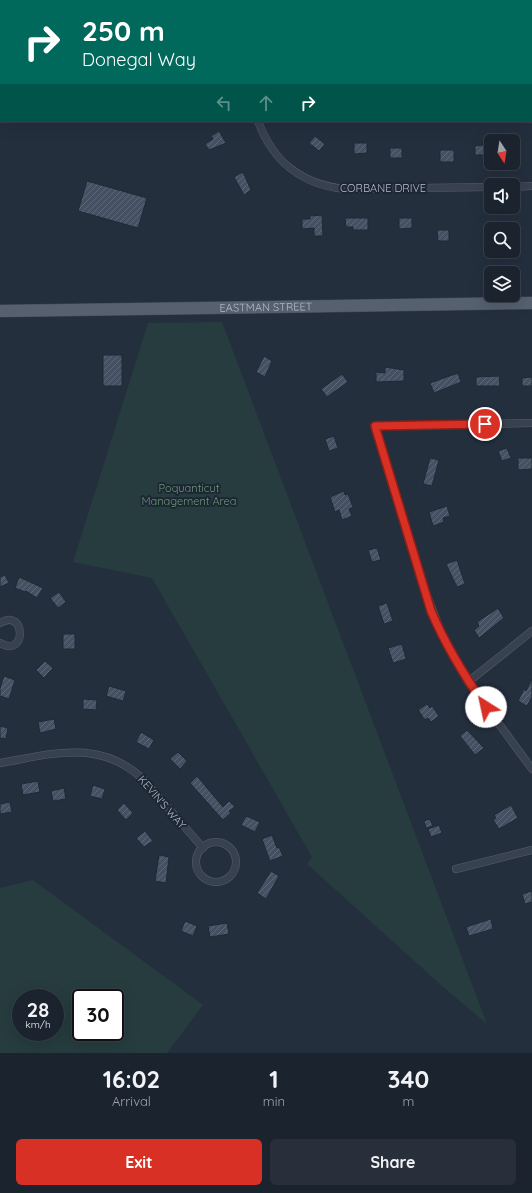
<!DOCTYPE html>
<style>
:root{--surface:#1b232e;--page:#282f3a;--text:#f1f3f6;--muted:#a0a4aa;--line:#39404a;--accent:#d93025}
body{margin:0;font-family:Quicksand,sans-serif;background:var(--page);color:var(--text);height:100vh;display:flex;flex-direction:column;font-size:15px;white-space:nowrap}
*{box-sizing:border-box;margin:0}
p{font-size:13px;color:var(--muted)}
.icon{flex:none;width:22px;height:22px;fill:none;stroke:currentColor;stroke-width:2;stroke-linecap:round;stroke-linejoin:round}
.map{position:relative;height:1053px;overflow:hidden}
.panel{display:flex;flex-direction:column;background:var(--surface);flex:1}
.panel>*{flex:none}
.top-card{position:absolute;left:0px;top:0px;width:532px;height:122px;box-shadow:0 4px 16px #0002,0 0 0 1px var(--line);background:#00695c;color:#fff;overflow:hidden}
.needle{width:26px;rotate:168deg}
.fabs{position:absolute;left:484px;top:134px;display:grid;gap:8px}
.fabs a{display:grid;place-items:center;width:36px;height:36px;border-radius:6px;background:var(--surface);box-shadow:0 4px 16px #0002,0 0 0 1px var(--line);font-size:20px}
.speed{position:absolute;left:12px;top:989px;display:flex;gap:8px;font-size:20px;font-weight:700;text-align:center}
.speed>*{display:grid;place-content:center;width:52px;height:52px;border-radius:50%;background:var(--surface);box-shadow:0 4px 16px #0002,0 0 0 1px var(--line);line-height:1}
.speed small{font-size:10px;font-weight:400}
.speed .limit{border:2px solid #111;border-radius:6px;background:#fff;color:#111}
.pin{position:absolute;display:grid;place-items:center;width:34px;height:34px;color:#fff;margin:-17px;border:2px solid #fff;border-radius:50%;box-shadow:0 1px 4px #0007}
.me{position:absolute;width:44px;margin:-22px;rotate:325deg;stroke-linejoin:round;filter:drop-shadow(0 0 3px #0008)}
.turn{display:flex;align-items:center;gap:14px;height:84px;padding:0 16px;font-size:18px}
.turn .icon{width:52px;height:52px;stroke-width:2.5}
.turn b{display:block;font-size:28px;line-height:34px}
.lanes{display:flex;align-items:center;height:38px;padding:0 16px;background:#0003;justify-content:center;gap:20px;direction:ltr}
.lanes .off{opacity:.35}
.eta{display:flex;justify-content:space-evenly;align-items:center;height:68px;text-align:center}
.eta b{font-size:24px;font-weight:700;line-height:28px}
.button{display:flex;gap:8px;margin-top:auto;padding:8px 16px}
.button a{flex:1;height:46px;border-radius:6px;background:var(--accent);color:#fff;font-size:16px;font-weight:700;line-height:46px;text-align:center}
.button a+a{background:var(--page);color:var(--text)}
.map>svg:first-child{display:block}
.park{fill:#263c3f;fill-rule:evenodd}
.building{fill:url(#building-hatch);stroke:#1f2835}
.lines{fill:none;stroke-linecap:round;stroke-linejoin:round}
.street-casing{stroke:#565f6c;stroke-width:8}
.primary-casing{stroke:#414a57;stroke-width:13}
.street{stroke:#38414e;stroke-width:7}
.primary{stroke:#56606e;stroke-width:12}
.route-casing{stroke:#8d1f18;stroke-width:10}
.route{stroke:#d93025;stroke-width:7}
.labels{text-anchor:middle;stroke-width:4;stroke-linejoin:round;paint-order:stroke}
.street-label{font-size:11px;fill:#b4bcc9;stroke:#1d2633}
.park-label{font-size:11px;fill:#6b9a76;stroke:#1d2633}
</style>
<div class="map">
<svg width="532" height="1053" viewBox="0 0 532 1053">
<defs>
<pattern id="building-hatch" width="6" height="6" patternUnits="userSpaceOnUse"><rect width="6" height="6" fill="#455162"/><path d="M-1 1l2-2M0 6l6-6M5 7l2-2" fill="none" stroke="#5d6877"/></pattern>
</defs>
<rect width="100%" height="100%" fill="#242f3e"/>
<!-- park -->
<g class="park">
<path d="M 222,322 L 487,1024 L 441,985 L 307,864 L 312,857 L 152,578 L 73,562 L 148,323 Z"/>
<path d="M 33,880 L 203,1005 L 167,1053 L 0,1053 L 0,888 ZM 21,998 L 55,998 L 55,1032 L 21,1032 ZM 81,998 L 115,998 L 115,1032 L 81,1032 Z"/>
</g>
<!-- building -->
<g class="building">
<path d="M 219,131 L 226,143 L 209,150 L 205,144 L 213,139 L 211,136 Z"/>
<path d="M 315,136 L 325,144 L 319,151 L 309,143 Z"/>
<path d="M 489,139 L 491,155 L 475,155 L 475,146 L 483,145 L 482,140 Z"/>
<path d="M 354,143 L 367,143 L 367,153 L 354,154 Z"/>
<rect x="390" y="148" width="12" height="10"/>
<rect x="440" y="150" width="14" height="12"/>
<path d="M 243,172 L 251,190 L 244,195 L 234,177 Z"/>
<path d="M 87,181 L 147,198 L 138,228 L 78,211 Z"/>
<path d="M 322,215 L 323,236 L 314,236 L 314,228 L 302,229 L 302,219 L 310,219 L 310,216 Z"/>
<path d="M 345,218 L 368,218 L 368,230 L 353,230 L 353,227 L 346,227 Z"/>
<path d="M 399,218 L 412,218 L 412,228 L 399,229 Z"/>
<path d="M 507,222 L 507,229 L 491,229 L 491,223 Z"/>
<path d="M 437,230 L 449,230 L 449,241 L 438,241 Z"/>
<rect x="103" y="355" width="19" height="31"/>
<path d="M 264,356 L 272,361 L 265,377 L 256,372 Z"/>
<path d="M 385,367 L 404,370 L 404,381 L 376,382 L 376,372 L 385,373 Z"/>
<path d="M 458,373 L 461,382 L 434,393 L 430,383 Z"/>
<path d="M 342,374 L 348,382 L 327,397 L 321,389 Z"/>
<path d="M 499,376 L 500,386 L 476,386 L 476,377 Z"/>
<path d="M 532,377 L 532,386 L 522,386 L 522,378 Z"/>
<path d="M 334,436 L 338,448 L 329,451 L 325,439 Z"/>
<path d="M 507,448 L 511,458 L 502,461 L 498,451 Z"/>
<path d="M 430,458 L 439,460 L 432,486 L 423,484 Z"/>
<path d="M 518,458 L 532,458 L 532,469 L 518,470 Z"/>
<path d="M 344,491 L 345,495 L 348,494 L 353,507 L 349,509 L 352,516 L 342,520 L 339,510 L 335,512 L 330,497 Z"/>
<path d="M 447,506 L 450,516 L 443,518 L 444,522 L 433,526 L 429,512 Z"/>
<path d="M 377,548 L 381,560 L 372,562 L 368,550 Z"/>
<path d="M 457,560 L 465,584 L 457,587 L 446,564 Z"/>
<path d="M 5,575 L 9,583 L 0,587 L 0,577 Z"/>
<path d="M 19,577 L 43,588 L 37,598 L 26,591 L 25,592 L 15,588 Z"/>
<path d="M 59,592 L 66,602 L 58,608 L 50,598 Z"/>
<path d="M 387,603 L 393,621 L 384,624 L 378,606 Z"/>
<path d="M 498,608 L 504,618 L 479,638 L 474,630 L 479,626 L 477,622 Z"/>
<rect x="63" y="634" width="12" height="15"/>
<path d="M 402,644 L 406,659 L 393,663 L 388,648 Z"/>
<path d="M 45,661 L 53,668 L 44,678 L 36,670 Z"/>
<path d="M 4,676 L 15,680 L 9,699 L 0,696 L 0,688 Z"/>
<path d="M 532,679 L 532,697 L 527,706 L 518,701 L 524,689 L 526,691 Z"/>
<path d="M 109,686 L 126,691 L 123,701 L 106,696 Z"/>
<path d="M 83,699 L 97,700 L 96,710 L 83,709 Z"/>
<path d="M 427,704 L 430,708 L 432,706 L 439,716 L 431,722 L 428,718 L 425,720 L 418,710 Z"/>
<path d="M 54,719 L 56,729 L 40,733 L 38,722 Z"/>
<path d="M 0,726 L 8,728 L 6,739 L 0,738 Z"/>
<path d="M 467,730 L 484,748 L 475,755 L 460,736 Z"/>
<path d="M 141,732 L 154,740 L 149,749 L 136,742 Z"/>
<path d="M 178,752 L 187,761 L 180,769 L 170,759 Z"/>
<path d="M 197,776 L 223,807 L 229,801 L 235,807 L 229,811 L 231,813 L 223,820 L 190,783 Z"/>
<path d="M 38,781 L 40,792 L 23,795 L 21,784 Z"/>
<path d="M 93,785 L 105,789 L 102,799 L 90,796 Z"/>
<path d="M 64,788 L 66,799 L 53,801 L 51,791 Z"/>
<path d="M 10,802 L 12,812 L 0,814 L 0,804 Z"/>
<path d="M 124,803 L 133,813 L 126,820 L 117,810 Z"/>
<path d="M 511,805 L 518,818 L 499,829 L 493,820 L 496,818 L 494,815 Z"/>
<path d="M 246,816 L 260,822 L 255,832 L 241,825 Z"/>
<path d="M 430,819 L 433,826 L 426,828 L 424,821 Z"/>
<path d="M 439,825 L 442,833 L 431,837 L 428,829 Z"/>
<path d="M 145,831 L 153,841 L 144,847 L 136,838 Z"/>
<path d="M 272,835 L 277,848 L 279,847 L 283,856 L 270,861 L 262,839 Z"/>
<path d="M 159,855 L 169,857 L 166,883 L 155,881 Z"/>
<path d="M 271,871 L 279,876 L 266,899 L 257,893 Z"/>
<path d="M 532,891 L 532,902 L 525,904 L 522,894 Z"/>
<path d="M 491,919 L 493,929 L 469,936 L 466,927 Z"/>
<path d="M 185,921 L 197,926 L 193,936 L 181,931 Z"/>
<path d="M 227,923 L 229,934 L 210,937 L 208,926 Z"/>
</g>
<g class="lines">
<!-- street casing -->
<g class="street-casing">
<g id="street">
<path d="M 212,0 L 213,1"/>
<path d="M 371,1 L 371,0"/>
<path d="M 258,121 C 273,162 301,184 344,189 L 491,187"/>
<path d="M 513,187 L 532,186"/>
<path d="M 532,423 L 375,426 L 424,588 L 443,637 L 468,682 L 532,769"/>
<path d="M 0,623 C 26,607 27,659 0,643"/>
<path d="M 468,682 L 532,631"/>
<path d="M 0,763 C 53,754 100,738 144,780 L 203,848"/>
<circle cx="216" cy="862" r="20"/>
<path d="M 456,869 L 532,850"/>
</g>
</g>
<!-- primary casing -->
<g class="primary-casing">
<g id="primary">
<path id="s1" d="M 0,311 L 532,303"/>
</g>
</g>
<!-- street -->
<use href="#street" class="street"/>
<!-- primary -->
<use href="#primary" class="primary"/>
</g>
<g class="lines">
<!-- route casing -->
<g class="route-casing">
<path id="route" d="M 485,424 L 375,426 L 431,611 C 446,646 465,677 486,707"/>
</g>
<!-- route -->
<use href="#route" class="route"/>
</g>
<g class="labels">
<!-- street labels -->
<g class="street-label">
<text x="383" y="192">CORBANE DRIVE</text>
<text dy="4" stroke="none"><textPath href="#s1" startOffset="266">EASTMAN STREET</textPath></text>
<text transform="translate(162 802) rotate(49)" y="4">KEVIN'S WAY</text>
</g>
<!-- park labels -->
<g class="park-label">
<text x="189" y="492">Poquanticut<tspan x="189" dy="13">Management Area</tspan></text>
</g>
</g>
</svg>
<div class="fabs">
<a><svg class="needle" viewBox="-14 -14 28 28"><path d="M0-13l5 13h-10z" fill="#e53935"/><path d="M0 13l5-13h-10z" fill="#a0a4aa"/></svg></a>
<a><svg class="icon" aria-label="sound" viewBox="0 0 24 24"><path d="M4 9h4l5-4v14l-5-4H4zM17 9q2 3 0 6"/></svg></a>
<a><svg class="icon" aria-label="search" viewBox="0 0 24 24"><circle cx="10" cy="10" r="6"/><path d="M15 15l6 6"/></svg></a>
<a><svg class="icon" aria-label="layers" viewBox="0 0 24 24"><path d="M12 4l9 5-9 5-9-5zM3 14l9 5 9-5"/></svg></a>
</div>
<div class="speed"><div>28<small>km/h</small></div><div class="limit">30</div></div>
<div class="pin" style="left:485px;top:424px;background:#d93025"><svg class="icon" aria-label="arrive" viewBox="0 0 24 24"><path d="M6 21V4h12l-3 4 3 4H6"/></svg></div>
<svg class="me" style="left:486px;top:707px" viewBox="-20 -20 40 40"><circle r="19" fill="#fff"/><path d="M0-13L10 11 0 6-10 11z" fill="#d93025"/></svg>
<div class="top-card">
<div class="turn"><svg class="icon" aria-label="right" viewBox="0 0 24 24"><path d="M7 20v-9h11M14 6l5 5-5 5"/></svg><div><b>250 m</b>Donegal Way</div></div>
<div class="lanes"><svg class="icon off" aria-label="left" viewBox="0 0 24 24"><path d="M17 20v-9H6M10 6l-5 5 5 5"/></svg><svg class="icon off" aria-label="ahead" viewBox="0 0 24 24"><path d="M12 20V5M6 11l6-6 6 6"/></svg><svg class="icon" aria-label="right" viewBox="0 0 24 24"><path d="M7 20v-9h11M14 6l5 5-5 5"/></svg></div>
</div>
</div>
<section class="panel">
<div class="eta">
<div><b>16:02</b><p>Arrival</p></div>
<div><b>1</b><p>min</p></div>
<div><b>340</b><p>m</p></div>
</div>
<div class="button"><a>Exit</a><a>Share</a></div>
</section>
